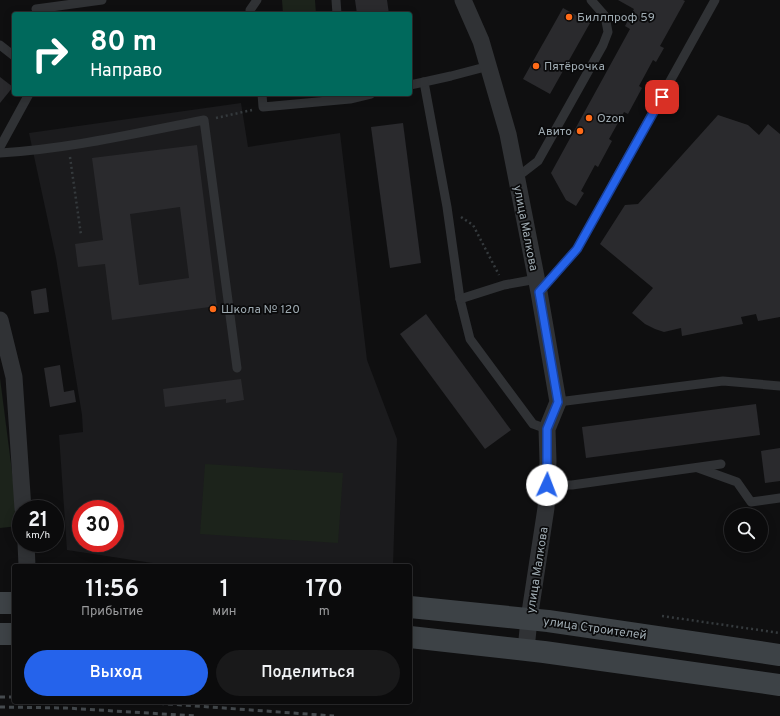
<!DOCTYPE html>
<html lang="ru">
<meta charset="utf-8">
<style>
:root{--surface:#0b0b0c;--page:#19191a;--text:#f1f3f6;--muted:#9a9b9d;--line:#2b2b2d;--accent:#2563eb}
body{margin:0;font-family:Overpass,sans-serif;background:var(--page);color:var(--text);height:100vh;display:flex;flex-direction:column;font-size:15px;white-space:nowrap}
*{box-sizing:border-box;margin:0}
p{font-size:13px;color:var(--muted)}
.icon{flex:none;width:22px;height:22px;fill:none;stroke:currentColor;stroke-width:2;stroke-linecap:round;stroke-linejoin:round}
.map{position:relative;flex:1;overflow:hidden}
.details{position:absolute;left:12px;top:564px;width:400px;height:140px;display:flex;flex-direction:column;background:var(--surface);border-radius:4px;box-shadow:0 2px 10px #0003,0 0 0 1px var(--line)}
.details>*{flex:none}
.hud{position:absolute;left:12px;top:12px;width:400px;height:84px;border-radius:4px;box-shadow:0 2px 10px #0003,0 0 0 1px var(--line);background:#00695c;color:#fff;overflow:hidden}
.fabs{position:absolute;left:724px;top:508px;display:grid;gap:8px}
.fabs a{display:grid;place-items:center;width:44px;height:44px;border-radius:50%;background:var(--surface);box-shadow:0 2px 10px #0003,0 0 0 1px var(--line);font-size:20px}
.speed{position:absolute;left:12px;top:500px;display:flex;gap:8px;font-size:20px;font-weight:700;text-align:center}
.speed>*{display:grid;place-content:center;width:52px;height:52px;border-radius:50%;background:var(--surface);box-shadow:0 2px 10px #0003,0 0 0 1px var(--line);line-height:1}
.speed small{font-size:10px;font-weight:400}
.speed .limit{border:6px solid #d22;background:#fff;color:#111}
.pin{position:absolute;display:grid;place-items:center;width:34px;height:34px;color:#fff;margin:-17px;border-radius:8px;box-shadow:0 2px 6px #0006}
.me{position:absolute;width:44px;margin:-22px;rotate:2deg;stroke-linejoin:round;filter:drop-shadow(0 0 3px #0008)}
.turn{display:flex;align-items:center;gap:14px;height:84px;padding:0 12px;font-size:18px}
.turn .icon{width:52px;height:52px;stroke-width:2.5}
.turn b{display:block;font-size:28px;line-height:34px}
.eta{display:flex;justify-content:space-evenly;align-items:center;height:68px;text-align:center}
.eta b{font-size:24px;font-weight:600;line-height:28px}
.primary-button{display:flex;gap:8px;margin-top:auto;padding:8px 12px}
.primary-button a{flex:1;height:46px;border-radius:24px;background:var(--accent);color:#fff;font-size:16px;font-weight:600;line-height:46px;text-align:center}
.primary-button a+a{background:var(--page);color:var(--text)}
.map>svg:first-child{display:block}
.built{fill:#1b1b1d;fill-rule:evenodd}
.green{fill:#1c231b}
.building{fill:#2a2a2d;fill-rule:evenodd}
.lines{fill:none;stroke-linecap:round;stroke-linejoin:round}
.path{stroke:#353a3d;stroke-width:2.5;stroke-dasharray:2 3;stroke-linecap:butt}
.service{stroke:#303235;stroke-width:9}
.minor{stroke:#303235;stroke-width:17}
.secondary{stroke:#3d4246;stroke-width:22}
.rail{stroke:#464b4f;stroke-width:3;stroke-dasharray:5 4;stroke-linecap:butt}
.route-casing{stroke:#184099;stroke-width:10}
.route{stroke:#2563eb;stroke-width:7}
.poi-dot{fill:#ff6b18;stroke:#0a0a0b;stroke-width:1.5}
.labels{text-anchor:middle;stroke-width:3.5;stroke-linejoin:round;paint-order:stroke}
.poi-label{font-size:12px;fill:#9fabb2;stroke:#0a0a0b;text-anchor:start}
.street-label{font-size:12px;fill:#9fabb2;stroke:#0a0a0b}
</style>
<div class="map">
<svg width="780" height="716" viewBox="0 0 780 716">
<rect width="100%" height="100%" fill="#0f0f10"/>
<!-- built -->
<path class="built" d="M 241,103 L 248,147 L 340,133 L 367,360 L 397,439 L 393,566 L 172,566 L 67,550 L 59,435 L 83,432 L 82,415 L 56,258 L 29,133 ZM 81,509 L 115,509 L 115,543 L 81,543 Z"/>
<!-- green -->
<g class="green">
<path d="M 282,0 L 315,0 L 316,14 L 283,14 Z"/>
<path d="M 0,378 L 19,526 L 0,528 Z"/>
<path d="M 205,464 L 343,473 L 338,543 L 200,534 Z"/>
</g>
<!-- building -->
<g class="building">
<path d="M 355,0 L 387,0 L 389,14 L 357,14 Z"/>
<path d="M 618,0 L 683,0 L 685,1 L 660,46 L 664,48 L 656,62 L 653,60 L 639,86 L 642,88 L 628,114 L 624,112 L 609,139 L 612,141 L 598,167 L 595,165 L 581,191 L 584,193 L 576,206 L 566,200 L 551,173 L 630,29 L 625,26 L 634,9 Z"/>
<path d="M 563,8 L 590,23 L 550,94 L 523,79 Z"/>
<path d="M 0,77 L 13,87 L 0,103 Z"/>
<path d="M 718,115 L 748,125 L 759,135 L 768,124 L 780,134 L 780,317 L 758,321 L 756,314 L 741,317 L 743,324 L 682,336 L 681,328 L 664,332 L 655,329 L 645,324 L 632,313 L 653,288 L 600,244 L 625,205 L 638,204 Z"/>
<path d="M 403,123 L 421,263 L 390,268 L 371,127 Z"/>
<path d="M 197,145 L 217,306 L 112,320 L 105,264 L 78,267 L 75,244 L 103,240 L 92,158 ZM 180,207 L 189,278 L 139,285 L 130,214 Z"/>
<path d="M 46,288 L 49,312 L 34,314 L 31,291 Z"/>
<path d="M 426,314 L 511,430 L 485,449 L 400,334 Z"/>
<path d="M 60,365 L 64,392 L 74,390 L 76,402 L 50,407 L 44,368 Z"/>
<path d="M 241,379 L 244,400 L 226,403 L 226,399 L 165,407 L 163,389 Z"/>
<path d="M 756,404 L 760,435 L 586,458 L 582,427 Z"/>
<path d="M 780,448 L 780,481 L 765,483 L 761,451 Z"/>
</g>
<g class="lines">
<!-- path -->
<g class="path">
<path d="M 219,14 L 238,12"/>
<path d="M 216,118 L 252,110"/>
<path d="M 70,157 L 81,235"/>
<path d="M 461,217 L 473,225 L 499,275"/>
<path d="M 662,616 L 780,633"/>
</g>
<!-- service -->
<g class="service">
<path d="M 336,0 L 337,14"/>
<path d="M 36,9 L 102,0"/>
<path d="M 251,14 L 250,10 L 257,0"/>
<path d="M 0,45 L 14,56"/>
<path d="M 489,66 L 451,76 L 424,82 L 447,207 L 460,299 L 470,339 L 533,424 L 547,429"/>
<path d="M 410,85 L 424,82"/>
<path d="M 262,94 L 263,107 L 350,99 L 371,94"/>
<path d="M 0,147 L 29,94"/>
<path d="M 0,153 C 69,149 136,133 204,120 L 237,368"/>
<path d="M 516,178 L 538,161 L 603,45 L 608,32 L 605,16 L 591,0"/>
<path d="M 539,292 L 577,249 L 715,0"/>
<path d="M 460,299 L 504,285 L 537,279"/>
<path d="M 558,402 L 723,381 L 780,386"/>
<path d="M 698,468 L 737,482 L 751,502 L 780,498"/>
<path d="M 547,485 L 572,485 L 721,464"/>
</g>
<!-- minor -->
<g class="minor">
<path d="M 463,0 L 481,41 L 508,134 L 539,292 L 558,402 L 547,429 L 548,461 L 546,508 L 529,619 L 526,650"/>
<path d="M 0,320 L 14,377 L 23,509"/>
<path d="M 26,543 L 27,566"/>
</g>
<!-- secondary -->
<g class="secondary">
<path d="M 0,603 L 14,603"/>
<path d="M 410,607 L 548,621 L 780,655"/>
<path d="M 0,634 L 14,634"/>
<path d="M 410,637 L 544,652 L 780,685"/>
</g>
<!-- rail -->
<g class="rail">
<path d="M 0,697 L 14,697"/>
<path d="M 141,702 L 334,716"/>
<path d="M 0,707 L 66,708 L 196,716"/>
</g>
</g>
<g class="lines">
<!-- route casing -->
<g class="route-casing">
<path id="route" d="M 547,485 L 547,429 L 558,402 L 539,292 L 577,249 L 662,97"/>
</g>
<!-- route -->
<use href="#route" class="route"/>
</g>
<!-- markers -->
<g class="poi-dot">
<circle cx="569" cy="17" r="4"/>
<circle cx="536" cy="66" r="4"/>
<circle cx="589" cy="118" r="4"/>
<circle cx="580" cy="131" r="4"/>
<circle cx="213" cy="309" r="4"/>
</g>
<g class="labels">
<!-- poi labels -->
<g class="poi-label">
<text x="577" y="21">Биллпроф 59</text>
<text x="544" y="70">Пятёрочка</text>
<text x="597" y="122">Ozon</text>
<text x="572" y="135" text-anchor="end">Авито</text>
<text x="221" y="313">Школа № 120</text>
</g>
<!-- street labels -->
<g class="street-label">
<text transform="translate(526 228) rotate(79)" y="4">улица Малкова</text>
<text transform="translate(537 570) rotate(-81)" y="4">улица Малкова</text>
<text transform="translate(595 628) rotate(8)" y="4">улица Строителей</text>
</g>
</g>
</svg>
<div class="fabs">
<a><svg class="icon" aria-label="search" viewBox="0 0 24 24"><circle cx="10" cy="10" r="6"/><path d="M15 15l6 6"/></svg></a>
</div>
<div class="speed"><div>21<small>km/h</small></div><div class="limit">30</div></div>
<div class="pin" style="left:662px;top:97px;background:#d93025"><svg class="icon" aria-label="arrive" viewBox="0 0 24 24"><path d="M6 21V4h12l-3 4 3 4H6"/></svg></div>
<svg class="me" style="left:547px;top:485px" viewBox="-20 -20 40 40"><circle r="19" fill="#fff"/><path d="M0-13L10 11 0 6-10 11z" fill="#2563eb"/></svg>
<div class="hud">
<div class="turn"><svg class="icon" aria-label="right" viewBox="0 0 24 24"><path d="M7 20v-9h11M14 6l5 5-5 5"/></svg><div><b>80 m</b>Направо</div></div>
</div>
<section class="details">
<div class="eta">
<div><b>11:56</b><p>Прибытие</p></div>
<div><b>1</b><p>мин</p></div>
<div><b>170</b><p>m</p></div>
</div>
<div class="primary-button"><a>Выход</a><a>Поделиться</a></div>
</section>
</div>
